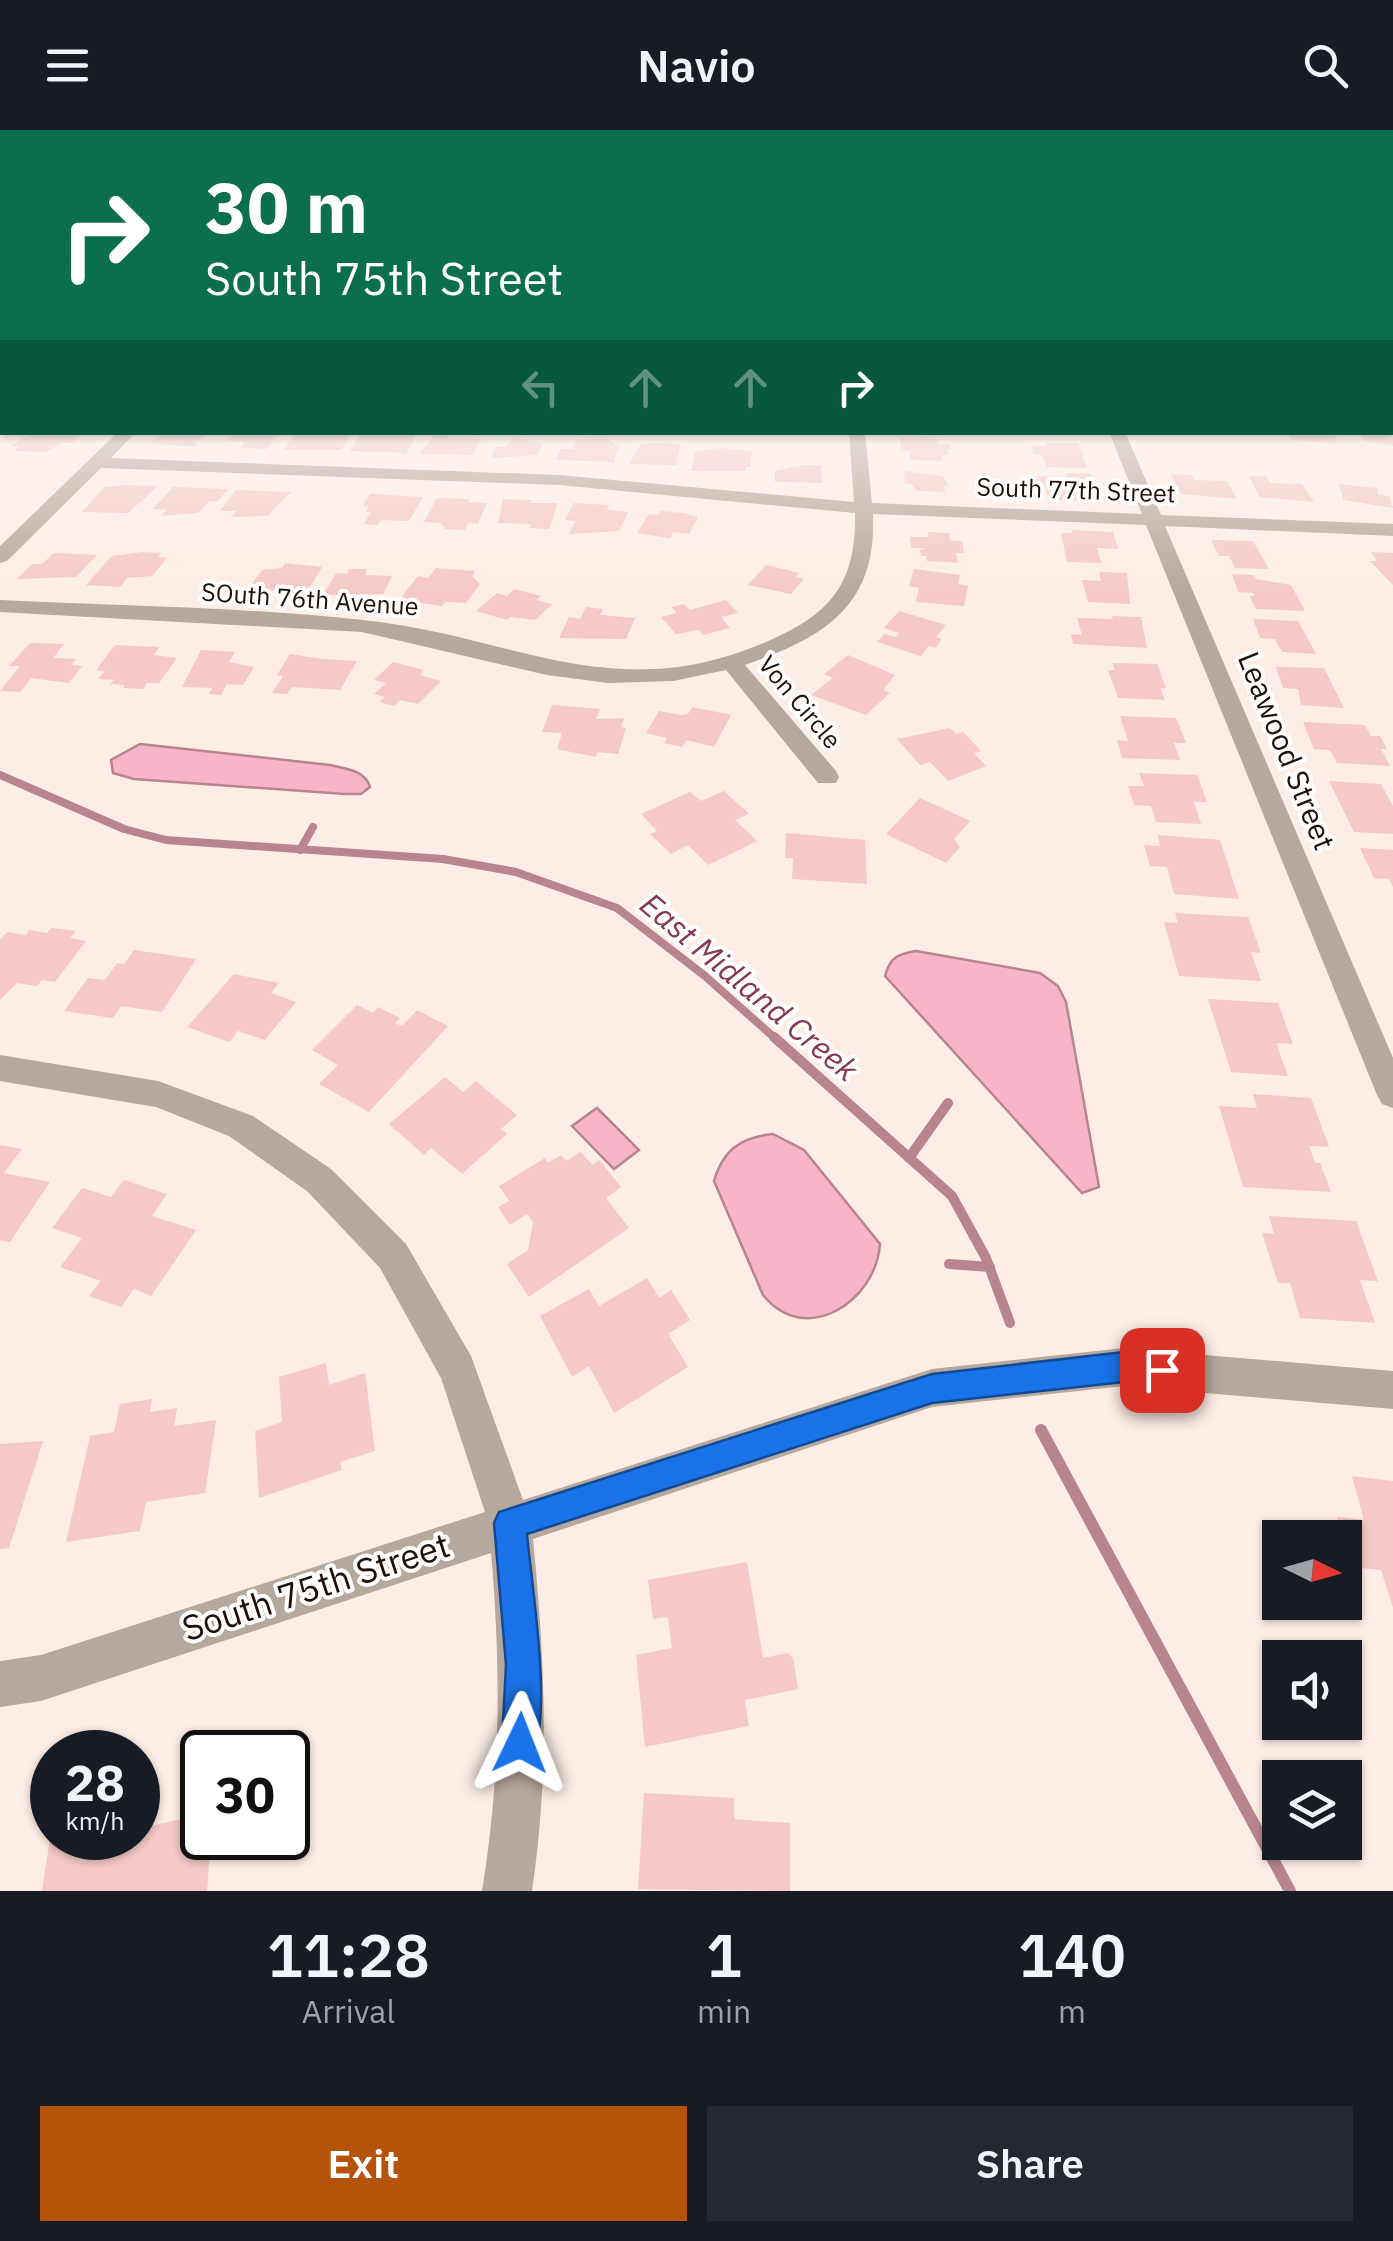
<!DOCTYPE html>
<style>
:root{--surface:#171b24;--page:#242831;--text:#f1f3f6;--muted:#9ea1a6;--accent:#b45309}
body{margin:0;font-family:"IBM Plex Sans",sans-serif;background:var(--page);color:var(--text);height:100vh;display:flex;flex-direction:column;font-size:38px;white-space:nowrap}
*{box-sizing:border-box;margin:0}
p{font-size:32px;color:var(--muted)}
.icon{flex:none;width:55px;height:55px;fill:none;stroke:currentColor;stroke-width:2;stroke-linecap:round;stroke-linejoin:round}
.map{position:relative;height:1761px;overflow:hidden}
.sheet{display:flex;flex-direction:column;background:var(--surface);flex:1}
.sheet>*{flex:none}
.top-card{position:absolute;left:0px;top:0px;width:1395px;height:305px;box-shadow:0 2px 8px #0004;background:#0b6e4f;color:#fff;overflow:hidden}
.needle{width:65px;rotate:95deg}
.tools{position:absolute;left:1262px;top:1390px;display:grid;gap:20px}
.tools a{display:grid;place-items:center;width:100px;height:100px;border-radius:0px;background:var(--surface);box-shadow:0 2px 8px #0004;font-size:50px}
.speed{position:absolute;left:30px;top:1600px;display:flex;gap:20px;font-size:50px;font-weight:700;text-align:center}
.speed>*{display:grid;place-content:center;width:130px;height:130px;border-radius:50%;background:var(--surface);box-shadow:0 2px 8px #0004;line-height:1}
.speed small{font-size:25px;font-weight:400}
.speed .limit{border:5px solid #111;border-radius:15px;background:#fff;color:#111}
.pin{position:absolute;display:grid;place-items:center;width:85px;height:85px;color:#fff;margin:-42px;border-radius:20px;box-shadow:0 5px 15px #0006}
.me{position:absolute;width:110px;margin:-55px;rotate:2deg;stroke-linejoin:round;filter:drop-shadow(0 0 8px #0008)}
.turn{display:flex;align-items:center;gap:35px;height:210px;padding:0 40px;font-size:45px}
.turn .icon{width:130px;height:130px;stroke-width:2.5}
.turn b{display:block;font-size:70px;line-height:85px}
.lanes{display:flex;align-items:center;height:95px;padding:0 40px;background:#0003;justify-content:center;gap:50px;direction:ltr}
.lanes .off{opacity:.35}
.eta{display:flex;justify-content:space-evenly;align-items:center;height:170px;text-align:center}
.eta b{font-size:60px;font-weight:600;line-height:70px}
.button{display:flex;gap:20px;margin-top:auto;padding:20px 40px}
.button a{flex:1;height:115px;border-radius:0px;background:var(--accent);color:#fff;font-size:40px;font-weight:600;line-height:115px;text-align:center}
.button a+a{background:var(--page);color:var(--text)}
header{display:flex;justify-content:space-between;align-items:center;height:130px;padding:0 40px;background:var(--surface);font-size:45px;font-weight:600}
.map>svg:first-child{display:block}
.water{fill:#f8b5c9;stroke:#b78490;stroke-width:2.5}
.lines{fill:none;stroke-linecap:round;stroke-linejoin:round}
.stream-far2{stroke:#b78490;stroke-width:8}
.stream-far1{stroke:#b78490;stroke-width:10}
.stream{stroke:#b78490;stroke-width:12}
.building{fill:#f4c9c7}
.street{fill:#b5a89c;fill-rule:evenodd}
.secondary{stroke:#988574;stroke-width:42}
.route{fill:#1a73e8;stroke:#114b97;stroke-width:2.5}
.labels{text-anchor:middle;stroke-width:8;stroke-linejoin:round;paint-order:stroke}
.far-street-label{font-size:25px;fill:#1e110b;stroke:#fefefe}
.street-label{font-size:30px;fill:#1e110b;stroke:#fefefe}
.water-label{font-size:32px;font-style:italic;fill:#853753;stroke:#fefefe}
.near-street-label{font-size:35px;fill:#1e110b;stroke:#fefefe}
</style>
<header><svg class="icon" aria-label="menu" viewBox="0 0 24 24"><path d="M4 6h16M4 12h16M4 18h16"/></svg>Navio<svg class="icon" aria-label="search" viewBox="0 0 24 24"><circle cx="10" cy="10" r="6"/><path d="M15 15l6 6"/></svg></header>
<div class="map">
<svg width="1393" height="1761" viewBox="0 0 1393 1761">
<rect width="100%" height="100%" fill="#fdede6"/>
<!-- water -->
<g class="water">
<path d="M 140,614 L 330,635 C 346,639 365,640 370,657 L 361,664 L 345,664 L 134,649 L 113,643 L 111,630 Z"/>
<path d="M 916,821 L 1040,843 L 1058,856 L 1066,872 L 1099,1057 L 1082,1063 L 885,846 C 890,827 898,824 916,821 Z"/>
<path d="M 597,978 L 639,1020 L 614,1039 L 572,996 Z"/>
<path d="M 773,1004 L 804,1020 L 880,1114 C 876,1171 806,1218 763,1165 L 714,1051 C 723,1020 741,1007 773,1004 Z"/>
</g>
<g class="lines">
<!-- stream-far2 -->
<g class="stream-far2">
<path d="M 0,645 L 124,699 L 166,710 L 443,729 L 516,742 L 617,778 L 705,846 L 777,910"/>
<path d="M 300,720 L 313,697"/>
</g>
<!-- stream-far1 -->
<g class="stream-far1">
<path d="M 774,907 L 952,1066 L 986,1128 L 1010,1193"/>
<path d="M 909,1028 L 948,973"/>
<path d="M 949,1134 L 990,1137"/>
</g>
<!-- stream -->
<path class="stream" d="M 1041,1300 L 1290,1761"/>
</g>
<!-- building -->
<g class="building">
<path d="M 39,302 L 85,302 L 73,313 L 61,313 L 47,322 L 14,321 L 18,317 L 11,317 L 21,308 Z"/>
<path d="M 161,302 L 198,302 L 205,305 L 194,317 L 151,313 Z"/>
<path d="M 232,302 L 280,302 L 267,319 L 240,318 L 245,312 L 225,311 Z"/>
<path d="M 308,302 L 343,302 L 350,307 L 341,320 L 283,320 L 294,305 Z"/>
<path d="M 385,302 L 416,306 L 406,323 L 350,321 L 360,304 Z"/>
<path d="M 1289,302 L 1334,302 L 1337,314 L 1291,310 Z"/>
<path d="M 1360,302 L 1393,302 L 1393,316 L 1364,311 Z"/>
<path d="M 436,303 L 450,303 L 447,308 L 481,309 L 473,325 L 419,324 Z"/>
<path d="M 513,308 L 543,313 L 538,325 L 491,328 L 496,317 L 505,317 Z"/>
<path d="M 900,308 L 938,309 L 939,314 L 950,314 L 951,320 L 948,320 L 948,325 L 941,325 L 942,331 L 911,330 L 910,321 L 901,321 Z"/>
<path d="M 592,309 L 608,309 L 618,317 L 614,332 L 556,330 L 560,319 L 573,319 L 576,310 Z"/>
<path d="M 651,313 L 681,314 L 676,335 L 629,334 L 640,315 Z"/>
<path d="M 1046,313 L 1078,313 L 1087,338 L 1046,337 L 1042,325 L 1034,325 L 1031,316 L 1047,316 Z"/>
<path d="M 719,318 L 752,321 L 750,337 L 746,337 L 746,341 L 691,341 L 695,322 Z"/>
<path d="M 805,335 L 821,335 L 822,353 L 775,352 L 775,341 Z"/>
<path d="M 904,341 L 943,346 L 949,356 L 944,356 L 945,362 L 917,361 L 911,354 L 905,353 Z"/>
<path d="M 1066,343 L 1091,344 L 1096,358 L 1084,358 L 1088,371 L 1048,369 L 1044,355 L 1035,355 L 1032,346 L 1067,347 Z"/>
<path d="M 1171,344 L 1191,345 L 1194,350 L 1227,351 L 1237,369 L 1181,364 Z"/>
<path d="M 1249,346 L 1266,346 L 1270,353 L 1302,354 L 1314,372 L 1260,367 Z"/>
<path d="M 1339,354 L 1377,358 L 1379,365 L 1389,366 L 1393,378 L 1343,370 Z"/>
<path d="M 127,355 L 158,356 L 128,383 L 82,382 L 104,357 Z"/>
<path d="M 173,357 L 228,359 L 218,371 L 209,371 L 198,383 L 161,386 L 167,380 L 153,379 Z"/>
<path d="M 236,360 L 291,362 L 267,386 L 232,387 L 236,381 L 220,381 Z"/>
<path d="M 370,364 L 423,367 L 409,391 L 381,390 L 378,395 L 364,394 L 371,382 L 366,382 L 369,376 L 363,376 Z"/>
<path d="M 437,368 L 470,369 L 468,372 L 487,373 L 478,394 L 468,393 L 465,400 L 446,399 L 440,393 L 424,392 Z"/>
<path d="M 503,369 L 532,370 L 530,373 L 558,373 L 549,399 L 530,398 L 531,394 L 498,393 Z"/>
<path d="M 574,373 L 609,375 L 607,380 L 628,382 L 619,401 L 569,404 L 576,391 L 565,390 Z"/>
<path d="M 661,381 L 683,383 L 698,387 L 689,404 L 673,402 L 670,408 L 637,403 L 649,384 L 658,385 Z"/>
<path d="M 1072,400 L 1113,402 L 1118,419 L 1097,418 L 1101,433 L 1067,432 L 1061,403 L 1073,403 Z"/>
<path d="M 928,402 L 949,403 L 950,410 L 962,411 L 964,423 L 956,423 L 958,433 L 927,431 L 926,426 L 921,426 L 920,420 L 925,418 L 911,418 L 910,407 L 929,407 Z"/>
<path d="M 1211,410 L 1253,411 L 1269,439 L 1235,438 L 1229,426 L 1219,426 Z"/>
<path d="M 143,422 L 161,423 L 158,427 L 167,428 L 152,446 L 127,448 L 120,457 L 86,455 L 112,426 Z"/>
<path d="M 1371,422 L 1393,423 L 1393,455 L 1370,431 L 1377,431 Z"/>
<path d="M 54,423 L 97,425 L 76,447 L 17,449 L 32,434 L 42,434 Z"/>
<path d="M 285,433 L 322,437 L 308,460 L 246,461 L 262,440 L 282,438 Z"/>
<path d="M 766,435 L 799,443 L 796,447 L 804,449 L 791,464 L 748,455 Z"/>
<path d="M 436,438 L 475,441 L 472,446 L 480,454 L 466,473 L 445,472 L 442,476 L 399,470 L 418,446 L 428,448 Z"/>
<path d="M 349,439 L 367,439 L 365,445 L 392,446 L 383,464 L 323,465 L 336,443 L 347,444 Z"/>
<path d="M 914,439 L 960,445 L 958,454 L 968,456 L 964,476 L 916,472 L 919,458 L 909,456 Z"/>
<path d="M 1099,442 L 1127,443 L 1130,474 L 1088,472 L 1082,450 L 1101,451 Z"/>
<path d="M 1232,444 L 1254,445 L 1256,449 L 1291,455 L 1305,481 L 1256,479 L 1250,466 L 1255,466 L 1253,463 L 1238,462 Z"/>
<path d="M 514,459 L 541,466 L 536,470 L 552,474 L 535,490 L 510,487 L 507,490 L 476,481 L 497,463 L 507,466 Z"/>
<path d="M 726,470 L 738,483 L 721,487 L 730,498 L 703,505 L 699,500 L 676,504 L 661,487 L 677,483 L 672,477 L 684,474 L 690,480 Z"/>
<path d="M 586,477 L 603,479 L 600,485 L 635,488 L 626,509 L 559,508 L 569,487 L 580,489 Z"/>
<path d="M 899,481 L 946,495 L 936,507 L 942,509 L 935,518 L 929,516 L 921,526 L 877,512 L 885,504 L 895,507 L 899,503 L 884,498 Z"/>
<path d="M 1112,486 L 1141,487 L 1147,518 L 1073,514 L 1071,504 L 1082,505 L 1077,488 L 1113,489 Z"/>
<path d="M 1253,489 L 1298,491 L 1316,524 L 1282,522 L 1275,509 L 1260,508 Z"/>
<path d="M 30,513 L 64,514 L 53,528 L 76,529 L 71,535 L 82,536 L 69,553 L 31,548 L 20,562 L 0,561 L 20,536 L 9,536 Z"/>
<path d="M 115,515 L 159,517 L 154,525 L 177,528 L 159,553 L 147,553 L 143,559 L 123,558 L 125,555 L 110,554 L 114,550 L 98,549 L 105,541 L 96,540 Z"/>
<path d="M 201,520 L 235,522 L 229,532 L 254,537 L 243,555 L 227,554 L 221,565 L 209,564 L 212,558 L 182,557 Z"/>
<path d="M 290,524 L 323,529 L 357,531 L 340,560 L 292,557 L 287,564 L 272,563 L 283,546 L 277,545 Z"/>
<path d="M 848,525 L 895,545 L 883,560 L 890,563 L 866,585 L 811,565 L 833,548 L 824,544 Z"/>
<path d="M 393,532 L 424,540 L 419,545 L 441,551 L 418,574 L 400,570 L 394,576 L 379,572 L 385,567 L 374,564 L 386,553 L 374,550 Z"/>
<path d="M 1113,533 L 1157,534 L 1166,558 L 1160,558 L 1165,570 L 1118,568 L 1108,540 L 1115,540 Z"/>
<path d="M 1276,537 L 1324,538 L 1344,578 L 1301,575 L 1298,559 L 1283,558 Z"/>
<path d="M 552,575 L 600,579 L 596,589 L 624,588 L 621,597 L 626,598 L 618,624 L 597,622 L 596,627 L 557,619 L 562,603 L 542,602 Z"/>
<path d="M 692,577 L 731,585 L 714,617 L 686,610 L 682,617 L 664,613 L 667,608 L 646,603 L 659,581 L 681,585 L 688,584 Z"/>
<path d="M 1120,586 L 1176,588 L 1186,613 L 1174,613 L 1180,630 L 1122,628 L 1117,610 L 1128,611 Z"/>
<path d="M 1303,592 L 1365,595 L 1371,606 L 1380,606 L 1387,619 L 1381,619 L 1390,636 L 1337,633 L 1330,620 L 1314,619 Z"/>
<path d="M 950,598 L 956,604 L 963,602 L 981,621 L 974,623 L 986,636 L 948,651 L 930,632 L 920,635 L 897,609 Z"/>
<path d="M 1139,643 L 1197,645 L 1207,672 L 1194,672 L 1201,694 L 1156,692 L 1151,676 L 1134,675 L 1128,656 L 1144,656 Z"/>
<path d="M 1329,651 L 1381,654 L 1393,676 L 1393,704 L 1354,702 Z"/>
<path d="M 724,661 L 749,684 L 735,690 L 757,711 L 708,735 L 688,715 L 671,724 L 650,704 L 657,701 L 641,684 L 690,662 L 701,671 Z"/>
<path d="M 920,668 L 970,691 L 954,709 L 960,717 L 946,733 L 886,704 Z"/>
<path d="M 786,703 L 865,710 L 867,754 L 792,749 L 793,728 L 785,728 Z"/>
<path d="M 1158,705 L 1220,710 L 1239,769 L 1174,764 L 1167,737 L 1150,736 L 1144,715 L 1160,716 Z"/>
<path d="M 1360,718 L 1393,720 L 1393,757 L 1389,749 L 1374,748 Z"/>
<path d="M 1175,783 L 1248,787 L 1261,823 L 1251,822 L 1261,851 L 1179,846 L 1164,792 L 1178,793 Z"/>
<path d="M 51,798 L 76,801 L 70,808 L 86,811 L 55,852 L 42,850 L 37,856 L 17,853 L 0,870 L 0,810 L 7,802 L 26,805 L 29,800 L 47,803 Z"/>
<path d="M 134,820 L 196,829 L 162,882 L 121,876 L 113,888 L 64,881 L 88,848 L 105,850 L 117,833 L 124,834 Z"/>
<path d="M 234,844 L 279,853 L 271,863 L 296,872 L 265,910 L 238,901 L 229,912 L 187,897 Z"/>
<path d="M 1208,869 L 1278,873 L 1293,914 L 1276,913 L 1288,946 L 1231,942 Z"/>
<path d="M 357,875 L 373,883 L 378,877 L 400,888 L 395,893 L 402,896 L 417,880 L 448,896 L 369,982 L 319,954 L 338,935 L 312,920 Z"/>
<path d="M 445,947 L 463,962 L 476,951 L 517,985 L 501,999 L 507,1004 L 462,1044 L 431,1018 L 424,1025 L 389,994 Z"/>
<path d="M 1253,964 L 1311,968 L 1329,1017 L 1309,1016 L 1315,1033 L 1320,1033 L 1331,1062 L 1243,1057 L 1219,976 L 1257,978 Z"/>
<path d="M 0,1015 L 22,1019 L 4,1043 L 50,1052 L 10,1112 L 0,1110 Z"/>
<path d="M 581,1022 L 592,1035 L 599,1030 L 621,1057 L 606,1068 L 629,1098 L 529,1167 L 507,1134 L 528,1120 L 533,1092 L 527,1084 L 510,1095 L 498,1077 L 509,1071 L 499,1056 L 545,1028 L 548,1033 L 561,1025 L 566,1031 Z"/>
<path d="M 124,1050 L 167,1064 L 152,1086 L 196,1100 L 151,1166 L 134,1159 L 121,1177 L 89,1166 L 101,1151 L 60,1137 L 82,1108 L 52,1098 L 82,1058 L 111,1067 Z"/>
<path d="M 1269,1086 L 1356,1091 L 1378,1151 L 1360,1150 L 1375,1193 L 1300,1188 L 1290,1153 L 1278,1153 L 1262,1103 L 1274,1104 Z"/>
<path d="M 647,1148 L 659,1168 L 671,1160 L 690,1190 L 668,1204 L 688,1237 L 614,1283 L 589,1236 L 572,1247 L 540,1186 L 589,1159 L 599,1176 Z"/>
<path d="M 326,1233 L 329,1255 L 365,1243 L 375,1321 L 340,1332 L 342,1340 L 259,1368 L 255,1301 L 282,1292 L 279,1247 Z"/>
<path d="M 152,1269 L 150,1282 L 177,1278 L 174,1296 L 216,1290 L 205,1363 L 146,1372 L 140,1401 L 66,1412 L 90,1306 L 114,1302 L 120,1274 Z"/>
<path d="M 43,1311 L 9,1418 L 0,1419 L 0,1314 Z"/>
<path d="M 1352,1346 L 1393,1351 L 1393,1478 L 1381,1440 L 1350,1437 L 1337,1387 L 1364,1390 Z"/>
<path d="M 747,1432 L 763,1528 L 787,1523 L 793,1528 L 798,1559 L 745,1570 L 749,1596 L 645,1617 L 636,1525 L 672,1518 L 668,1487 L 653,1489 L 648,1450 Z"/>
<path d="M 155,1659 L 151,1696 L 202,1684 L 202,1708 L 211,1708 L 207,1761 L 42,1761 L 50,1708 L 138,1708 L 138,1663 Z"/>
<path d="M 644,1663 L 734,1668 L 734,1689 L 790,1693 L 790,1761 L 638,1759 Z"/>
</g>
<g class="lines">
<!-- street -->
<g class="street">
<rect x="1392" y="241" width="1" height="10"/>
<rect x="1392" y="277" width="1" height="10"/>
<path d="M 118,302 L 136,302 L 111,328 L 559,345 L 854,372 L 849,302 L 865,302 L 872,373 L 1142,384 L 1109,302 L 1125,302 L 1161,385 L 1393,394 L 1393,406 L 1165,396 L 1393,928 L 1393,978 L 1382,974 L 1377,965 L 1146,395 L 873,384 C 877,476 825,507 745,535 L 836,641 L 839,647 L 836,653 L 818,653 L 726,540 L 673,551 L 608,553 L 547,545 L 362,502 L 0,482 L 0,470 C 121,476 243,477 363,490 C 518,506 617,582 777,507 C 836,480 856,447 855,383 L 559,355 L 101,338 L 7,431 L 0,433 L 0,416 Z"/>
<path d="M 0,925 L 158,951 L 253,986 L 331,1039 L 406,1114 L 471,1226 L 523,1370 L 932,1239 L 1124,1218 L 1393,1241 L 1393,1279 L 1124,1256 L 932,1277 L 533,1409 C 545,1532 550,1638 532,1761 L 482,1761 C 501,1646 501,1538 491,1423 L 41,1571 L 0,1577 L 0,1531 L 41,1525 L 485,1382 L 441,1248 L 380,1138 L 307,1061 L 229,1006 L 156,977 L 0,951 Z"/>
</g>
<!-- secondary -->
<path class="secondary" d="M 0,263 L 2,261"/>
</g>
<!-- sky -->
<linearGradient id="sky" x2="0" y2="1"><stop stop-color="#aeb4dc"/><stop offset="0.47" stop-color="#fef7f4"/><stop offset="1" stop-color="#fef7f4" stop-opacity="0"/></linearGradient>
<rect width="1393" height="463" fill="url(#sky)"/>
<!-- route -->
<path class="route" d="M 1124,1222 L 1172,1230 L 1177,1240 L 1172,1251 L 1162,1255 L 1124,1252 L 932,1273 L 527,1404 C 532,1458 552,1579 533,1626 L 520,1631 L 507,1626 L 502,1613 L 506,1535 L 494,1393 L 499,1382 L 932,1244 Z"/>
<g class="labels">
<!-- far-street labels -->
<g class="far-street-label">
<text transform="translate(1076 360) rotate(2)" y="9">South 77th Street</text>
<text transform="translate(310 469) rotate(4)" y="9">SOuth 76th Avenue</text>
<text transform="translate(800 572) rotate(50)" y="9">Von Circle</text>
</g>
<!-- street labels -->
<g class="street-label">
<text transform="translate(1286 621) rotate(68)" y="10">Leawood Street</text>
</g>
<!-- water labels -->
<g class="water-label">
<text transform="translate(749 857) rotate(40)" y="11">East Midland Creek</text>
</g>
<!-- near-street labels -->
<g class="near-street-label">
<text transform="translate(316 1457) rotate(-18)" y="12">South 75th Street</text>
</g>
</g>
</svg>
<div class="tools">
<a><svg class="needle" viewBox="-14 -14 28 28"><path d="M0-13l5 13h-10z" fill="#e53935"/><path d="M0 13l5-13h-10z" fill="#9ea1a6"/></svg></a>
<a><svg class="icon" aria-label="sound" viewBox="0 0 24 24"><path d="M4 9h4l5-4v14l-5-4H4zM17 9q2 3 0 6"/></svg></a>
<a><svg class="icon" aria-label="layers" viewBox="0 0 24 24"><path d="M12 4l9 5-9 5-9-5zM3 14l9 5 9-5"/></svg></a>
</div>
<div class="speed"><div>28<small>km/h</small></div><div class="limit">30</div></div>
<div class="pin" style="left:1162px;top:1240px;background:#d93025"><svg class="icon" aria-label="arrive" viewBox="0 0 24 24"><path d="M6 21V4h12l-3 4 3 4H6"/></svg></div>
<svg class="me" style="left:520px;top:1613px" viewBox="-20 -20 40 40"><path d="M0-17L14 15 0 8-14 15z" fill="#1a73e8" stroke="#fff" stroke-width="4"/></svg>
<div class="top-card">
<div class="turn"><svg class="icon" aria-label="right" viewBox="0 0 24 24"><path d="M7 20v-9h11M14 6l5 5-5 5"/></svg><div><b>30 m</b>South 75th Street</div></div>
<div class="lanes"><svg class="icon off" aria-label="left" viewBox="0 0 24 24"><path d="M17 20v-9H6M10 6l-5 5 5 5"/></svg><svg class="icon off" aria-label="ahead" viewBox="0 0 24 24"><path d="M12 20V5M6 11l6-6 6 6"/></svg><svg class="icon off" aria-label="ahead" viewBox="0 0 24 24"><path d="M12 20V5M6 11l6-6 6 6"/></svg><svg class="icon" aria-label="right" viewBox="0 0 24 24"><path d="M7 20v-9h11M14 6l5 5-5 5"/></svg></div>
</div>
</div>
<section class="sheet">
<div class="eta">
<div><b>11:28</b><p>Arrival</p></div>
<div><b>1</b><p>min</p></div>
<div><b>140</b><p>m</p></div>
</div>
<div class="button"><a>Exit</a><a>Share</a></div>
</section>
